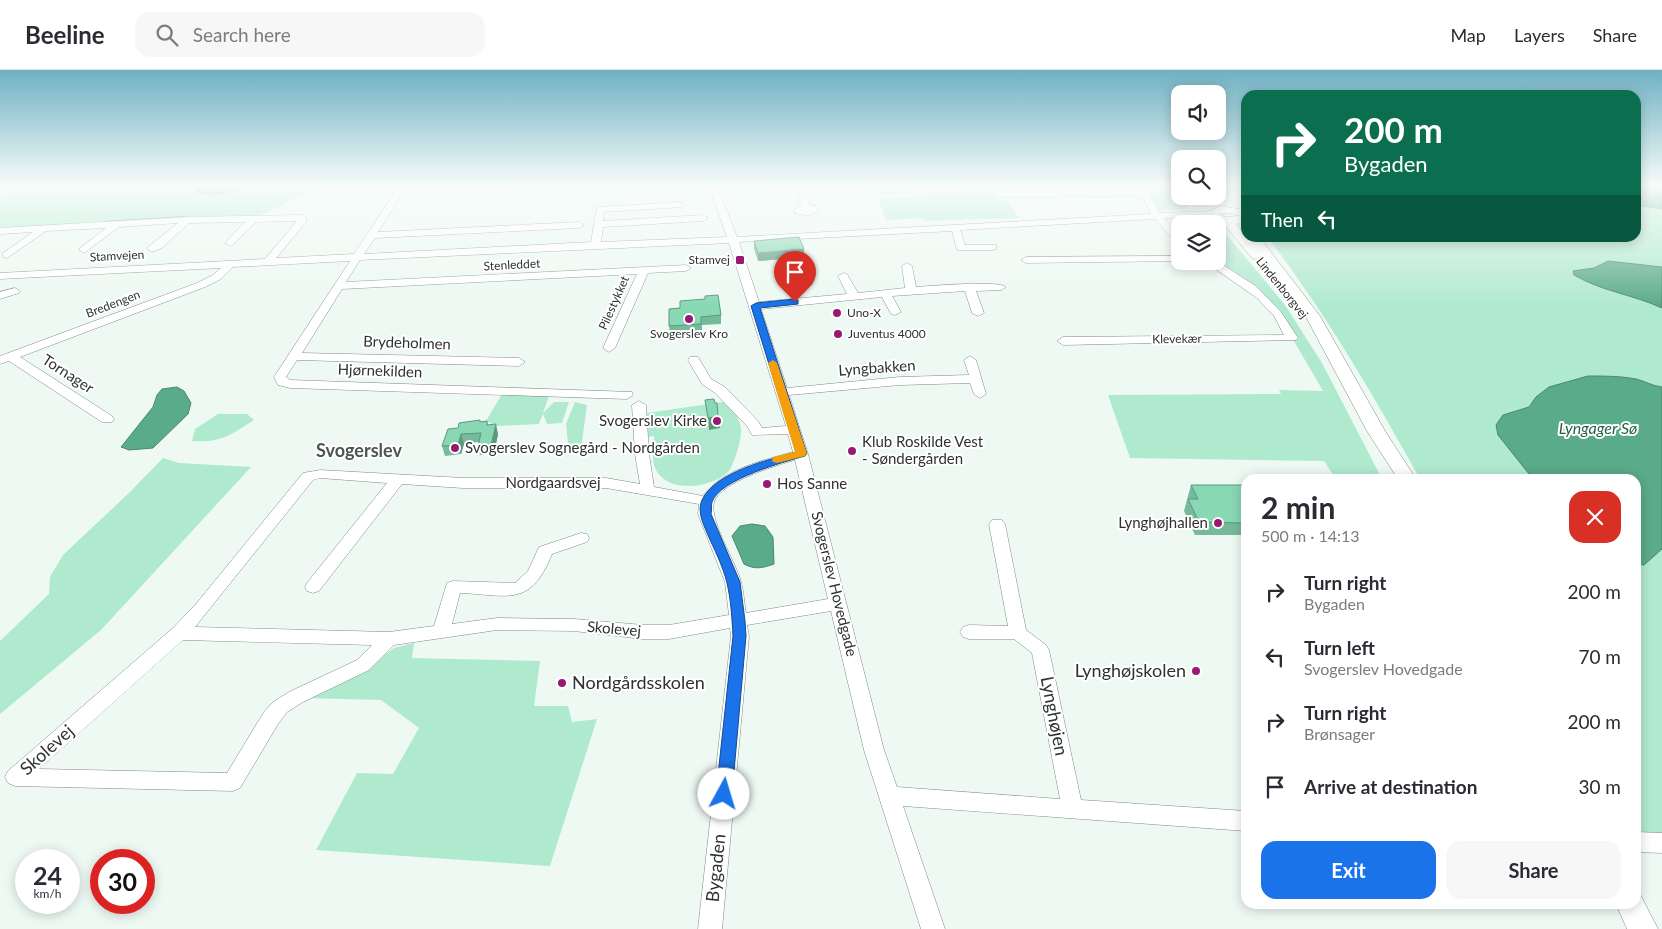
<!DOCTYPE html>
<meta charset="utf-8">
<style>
:root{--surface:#fff;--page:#f7f7f7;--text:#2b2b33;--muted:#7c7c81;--line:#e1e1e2;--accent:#1a73e8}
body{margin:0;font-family:Lato,sans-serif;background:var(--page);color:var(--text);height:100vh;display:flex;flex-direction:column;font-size:19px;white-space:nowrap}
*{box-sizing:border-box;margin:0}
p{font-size:16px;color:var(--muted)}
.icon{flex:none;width:28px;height:28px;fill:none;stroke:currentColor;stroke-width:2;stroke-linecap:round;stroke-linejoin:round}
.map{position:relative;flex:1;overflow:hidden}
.panel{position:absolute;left:1241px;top:404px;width:400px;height:435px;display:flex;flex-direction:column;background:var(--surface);border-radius:15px;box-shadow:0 2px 12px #0003}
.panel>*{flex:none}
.top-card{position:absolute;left:1241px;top:20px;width:400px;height:152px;border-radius:15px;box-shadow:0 2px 12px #0003;background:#0b6e4f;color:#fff;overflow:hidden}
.buttons{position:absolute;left:1171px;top:15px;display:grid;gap:10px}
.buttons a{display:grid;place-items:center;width:55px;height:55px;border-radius:10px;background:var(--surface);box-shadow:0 2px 12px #0003;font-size:25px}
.speed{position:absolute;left:15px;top:779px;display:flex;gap:10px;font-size:25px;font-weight:700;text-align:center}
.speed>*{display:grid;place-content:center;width:65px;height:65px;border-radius:50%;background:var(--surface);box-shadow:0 2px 12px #0003;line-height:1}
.speed small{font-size:12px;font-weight:400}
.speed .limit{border:8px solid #d22;background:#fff;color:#111}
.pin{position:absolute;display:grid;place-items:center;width:42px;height:42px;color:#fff;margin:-51px -21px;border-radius:50% 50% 50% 0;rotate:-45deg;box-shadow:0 0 5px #0007}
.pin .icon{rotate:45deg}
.me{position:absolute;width:55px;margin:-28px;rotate:6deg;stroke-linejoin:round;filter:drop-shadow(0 0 4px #0008)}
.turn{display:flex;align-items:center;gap:18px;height:105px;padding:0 20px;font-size:22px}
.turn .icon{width:65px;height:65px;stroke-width:2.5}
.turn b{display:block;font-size:35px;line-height:42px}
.then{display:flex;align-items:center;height:48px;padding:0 20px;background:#0003;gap:10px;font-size:19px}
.round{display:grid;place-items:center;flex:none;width:52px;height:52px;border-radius:15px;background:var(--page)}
.overview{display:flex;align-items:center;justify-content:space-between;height:85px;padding:0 20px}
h1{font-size:30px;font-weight:700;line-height:38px}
.action{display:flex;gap:10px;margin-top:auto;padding:10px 20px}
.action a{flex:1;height:58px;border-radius:15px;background:var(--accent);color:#fff;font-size:20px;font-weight:700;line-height:58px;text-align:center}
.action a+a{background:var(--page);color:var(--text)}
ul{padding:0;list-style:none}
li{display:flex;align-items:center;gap:15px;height:65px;padding:0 20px}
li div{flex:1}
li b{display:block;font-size:19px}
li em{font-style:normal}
header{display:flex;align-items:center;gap:30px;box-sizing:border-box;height:70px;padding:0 25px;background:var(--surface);border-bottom:1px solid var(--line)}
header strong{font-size:24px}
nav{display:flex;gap:28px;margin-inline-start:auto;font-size:18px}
.search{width:350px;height:45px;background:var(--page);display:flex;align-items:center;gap:12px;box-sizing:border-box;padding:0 18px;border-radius:15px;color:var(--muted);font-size:19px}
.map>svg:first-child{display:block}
.green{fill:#b0eace}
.water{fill:#5aab89;stroke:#4d876e}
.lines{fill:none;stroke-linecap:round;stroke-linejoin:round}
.stream{stroke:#4d876e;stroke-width:2}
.minor-casing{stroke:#808a85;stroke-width:1}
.major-casing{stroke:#808a85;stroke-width:1}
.minor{fill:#fff;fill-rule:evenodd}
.major{fill:#fff;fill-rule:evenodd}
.wall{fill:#75ba9b}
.shaded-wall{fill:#5f977e}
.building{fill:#88d8b4;stroke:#5f977e}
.route{fill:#1a73e8;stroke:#114b97}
.slow{fill:#f59e0b}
.poi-dot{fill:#981971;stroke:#fff;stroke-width:2}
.labels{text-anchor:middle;stroke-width:4;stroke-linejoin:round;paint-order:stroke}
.far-street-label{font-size:12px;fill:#2e3230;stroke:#fff}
.far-poi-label{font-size:12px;fill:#2e3230;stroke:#fff;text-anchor:start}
.street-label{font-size:15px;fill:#2e3230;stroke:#fff}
.poi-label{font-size:15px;fill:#2e3230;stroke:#fff;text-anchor:start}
.water-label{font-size:16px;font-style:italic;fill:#236048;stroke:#fff}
.quarter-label{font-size:18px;font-weight:bold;fill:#4c5550;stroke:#fff}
.near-poi-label{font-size:18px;fill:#2e3230;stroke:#fff;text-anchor:end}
.near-street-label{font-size:18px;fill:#2e3230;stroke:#fff}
</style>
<header>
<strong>Beeline</strong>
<div class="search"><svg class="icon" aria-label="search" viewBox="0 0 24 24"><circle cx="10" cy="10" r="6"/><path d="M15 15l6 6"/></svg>Search here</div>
<nav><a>Map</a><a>Layers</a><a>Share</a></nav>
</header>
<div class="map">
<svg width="1662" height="859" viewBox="0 0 1662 859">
<rect width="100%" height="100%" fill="#eef9f3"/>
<!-- green -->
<g class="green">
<path d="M 19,116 L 80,116 L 78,118 C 89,124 102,117 112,116 C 137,113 172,116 198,116 L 196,119 C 209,126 228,126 241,116 L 324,116 L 258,146 L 0,159 L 0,126 L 5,126 L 24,117 Z"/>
<path d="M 873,116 L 904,116 L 908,124 L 876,125 Z"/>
<path d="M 970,116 L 979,118 L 996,116 L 993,119 L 997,128 L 993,132 L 1006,130 L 1019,148 L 925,151 L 923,148 L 886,150 L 878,128 L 913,127 L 912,124 L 972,122 Z"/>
<path d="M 1149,116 L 1180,116 L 1180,126 L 1193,126 L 1196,130 L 1190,132 L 1185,139 L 1158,141 L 1151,130 L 1147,120 Z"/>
<path d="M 1636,116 L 1662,116 L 1662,763 L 1636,762 L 1636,409 L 1420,409 C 1373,325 1326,243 1268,168 L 1636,168 Z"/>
<path d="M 1218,158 L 1222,159 L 1285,235 L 1322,293 L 1382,409 L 1336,409 L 1324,391 L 1130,388 L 1108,325 L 1281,324 L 1279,320 L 1323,321 L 1273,235 L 1212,191 L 1218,191 Z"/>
<path d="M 502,324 L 549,326 L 543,343 L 554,332 L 569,332 L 562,353 L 547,354 L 543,344 L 539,354 L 497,356 L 486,351 Z"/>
<path d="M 729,331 C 733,339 740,349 741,359 C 742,368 734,396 728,402 C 711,418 669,424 656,400 C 651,392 654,376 654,366 L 647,367 L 647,343 Z"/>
<path d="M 575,332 L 587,335 L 581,379 L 569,382 L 571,401 L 566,354 Z"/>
<path d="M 218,344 L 247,344 L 254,350 C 230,365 222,373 192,371 L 195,359 Z"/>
<path d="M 163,388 L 179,393 L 251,397 L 101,560 L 0,644 L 0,571 L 49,524 L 50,507 L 63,485 L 130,422 Z"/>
<path d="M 414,573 L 412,588 L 540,591 L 534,636 L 568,636 L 572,652 L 597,649 L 550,796 L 316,780 L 357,703 L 393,704 L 419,658 L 381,630 L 302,628 L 362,601 L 394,578 Z"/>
</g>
<!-- water -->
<g class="water">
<path d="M 198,116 L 241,116 C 230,125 212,126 198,122 L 196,119 Z"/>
<path d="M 1636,116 L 1662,116 L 1662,139 L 1636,135 Z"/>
<path d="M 1608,191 L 1662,197 L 1662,238 C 1634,225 1601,221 1574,205 L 1573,201 L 1594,198 Z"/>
<path d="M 1588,306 C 1604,306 1620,306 1636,309 C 1645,311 1652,316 1662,317 L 1662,479 L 1644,495 L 1636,494 L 1636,409 L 1533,409 L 1498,365 L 1496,355 L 1503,345 L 1529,337 L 1536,327 L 1549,317 Z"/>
<path d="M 177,317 L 184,321 L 191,333 L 188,344 L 153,378 L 129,380 L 121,377 L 153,337 L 157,325 L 162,319 Z"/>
<path d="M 752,454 L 765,456 L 773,467 L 774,494 C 763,498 755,500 744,494 L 732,466 L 740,456 Z"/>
</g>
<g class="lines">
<!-- stream -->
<path class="stream" d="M 105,152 L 184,147"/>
<!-- minor casing -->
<g class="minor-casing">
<g id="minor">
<path d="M 399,116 L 407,116 L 378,162 L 579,152 L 584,155 L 579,158 L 375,168 L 364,184 L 591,172 L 597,137 L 679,132 L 684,135 L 682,137 L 604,142 L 603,151 L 703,145 L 708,148 L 703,151 L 603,157 L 601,172 L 727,167 L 709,116 L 717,116 L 737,167 L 1151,144 L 1142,126 L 995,127 L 994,125 L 998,122 L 1141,120 L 1141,116 L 1149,116 L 1152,130 L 1160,143 L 1215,141 L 1217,143 L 1212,146 L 1164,148 L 1180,166 L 1180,174 L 1172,168 L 1155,149 L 960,160 L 965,175 L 996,175 L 996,179 L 992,180 L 957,180 L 952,161 L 739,172 L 759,232 L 847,224 L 838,206 L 843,203 L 847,204 L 858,223 L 905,218 L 902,196 L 907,193 L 912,196 L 916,217 C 930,216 999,210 1006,217 L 1001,220 L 976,221 L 984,243 L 978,246 L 972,243 L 965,221 L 892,226 L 901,242 L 895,245 L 891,244 L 882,227 L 761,239 L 787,318 L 900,307 L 969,305 L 964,290 L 970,286 L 976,290 L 986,324 L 980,328 L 974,324 L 970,313 L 900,315 L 789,325 L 808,384 L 884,680 L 897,717 L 1060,729 L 1032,583 L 1014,569 L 969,569 L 963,567 L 960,562 L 963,557 L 969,555 L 1008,556 L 989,454 L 992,450 L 1002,450 L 1005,454 L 1026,560 L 1046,575 L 1049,580 L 1081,730 L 1246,741 L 1246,761 L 903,736 L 945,859 L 921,859 L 864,680 L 831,541 L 747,555 L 749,566 L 722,859 L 698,859 L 731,566 L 730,558 L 669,569 L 643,569 L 574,561 L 497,560 L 394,575 L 369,600 L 303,632 L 287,642 L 278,654 L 240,718 L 233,721 L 15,716 L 8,713 L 5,707 L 8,701 L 173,558 L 196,534 L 303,403 L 320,400 L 463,408 L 606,408 L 640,414 L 635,384 L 632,335 L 639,331 L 646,335 L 649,384 L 654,417 L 703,426 C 721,400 764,390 793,382 L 788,364 L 752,365 L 747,356 L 715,323 L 702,314 L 688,290 L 690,287 L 698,287 L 711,309 L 725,317 L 758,351 L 762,358 L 786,356 L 729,173 L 360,190 L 346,212 L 686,195 L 691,198 L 686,201 L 648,203 L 615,278 L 609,282 L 603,278 L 637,204 L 342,219 L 302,283 L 519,288 L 525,292 L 519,296 L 297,290 L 286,307 L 290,310 L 632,322 L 633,325 L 627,329 L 290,318 L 278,315 L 274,307 L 350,191 L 233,197 L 221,209 L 205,217 L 20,287 L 112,346 L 114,349 L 112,352 L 102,352 L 9,291 L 0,294 L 0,286 L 197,213 L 213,205 L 221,198 L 0,209 L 0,203 L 265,189 L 297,151 L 256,152 L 233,175 L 230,176 L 225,173 L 245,152 L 189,153 L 162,178 L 152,182 L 147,179 L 148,177 L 178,153 L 119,157 L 84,183 L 79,180 L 80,178 L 106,158 L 46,161 L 7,188 L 3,187 L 3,183 L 33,162 L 0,164 L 0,158 L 187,147 L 302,145 L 305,146 L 307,151 L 276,188 L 354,184 ZM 795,390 L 828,529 L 746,543 C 744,533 744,522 741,512 C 736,492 709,451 714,432 C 720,412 777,395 795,390 ZM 320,408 L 387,413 L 307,513 L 305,517 L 307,521 L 313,523 L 319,521 L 402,414 L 463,418 L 606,418 L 699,434 L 698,444 L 725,512 L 729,545 L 669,555 L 643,555 L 574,549 L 497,548 L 452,554 L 460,523 C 509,525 530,538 552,484 L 587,472 L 589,468 L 587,464 L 581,463 L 539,477 L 528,501 L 515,513 L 453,511 L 447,513 L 434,556 L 389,562 L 195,557 L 313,410 ZM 183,570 L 372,575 L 357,590 L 289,622 L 273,632 L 264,642 L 227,703 L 39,699 Z"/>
<path d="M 797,116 L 805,116 L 810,135 L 816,136 L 819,140 C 811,147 804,145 795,143 L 795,139 L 801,136 Z"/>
<path d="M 1180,186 L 1180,191 L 1183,191 L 1026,193 L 1021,190 L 1026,187 Z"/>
<path d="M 1204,191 L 1217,191 L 1257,217 L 1281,242 L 1298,268 L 1296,270 L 1063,275 L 1057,271 L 1063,267 L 1284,265 L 1274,246 L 1257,228 Z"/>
<path d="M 15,218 L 20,221 L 19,223 L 0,229 L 0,222 Z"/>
<path d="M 1636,762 L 1662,763 L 1662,783 L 1636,782 Z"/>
</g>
</g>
<!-- major casing -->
<g class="major-casing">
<g id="major">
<path d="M 1220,136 L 1246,140 L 1246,152 L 1237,154 L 1246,168 L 1260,168 L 1320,246 L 1385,361 L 1416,409 L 1398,409 L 1367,361 L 1306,247 L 1261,186 L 1256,189 L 1252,188 L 1224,154 L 1214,151 L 1206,143 ZM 1222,143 L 1232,143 L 1239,146 L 1225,147 L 1219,144 Z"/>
<path d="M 1636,822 L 1640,824 L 1658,859 L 1627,859 L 1616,834 L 1636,834 Z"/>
</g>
</g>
<!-- minor -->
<use href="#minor" class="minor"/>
<!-- major -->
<use href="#major" class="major"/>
</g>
<!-- wall -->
<g class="wall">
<path d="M 754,171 L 804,187 L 758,191 L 754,179 Z"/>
<path d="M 680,238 L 721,245 L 721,254 L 702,255 L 702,262 L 670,264 L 669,256 Z"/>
<path d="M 487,351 L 488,355 L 498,364 L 494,384 L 480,385 L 478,376 L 478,372 L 464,374 L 461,384 L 445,386 L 442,376 L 458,358 L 481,352 Z"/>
<path d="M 1191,415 L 1246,415 L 1246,465 L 1195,465 L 1184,441 Z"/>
</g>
<!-- shaded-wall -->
<g class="shaded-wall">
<path d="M 804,179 L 804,187 L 758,191 L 758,183 Z"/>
<path d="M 718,346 L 720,358 L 709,360 L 708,348 Z"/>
<path d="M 496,354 L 498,364 L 494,384 L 491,375 Z"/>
<path d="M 461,364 L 464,374 L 461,384 L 458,375 Z"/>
</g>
<!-- building -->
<g class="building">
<path d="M 799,167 L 804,179 L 758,183 L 754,171 Z"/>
<path d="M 718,225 L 721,245 L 701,247 L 701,254 L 669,256 L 669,239 L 680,238 L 680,231 L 705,229 L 705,226 Z"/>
<path d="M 714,329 L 715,333 L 717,333 L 718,346 L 708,348 L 705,330 Z"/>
<path d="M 480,350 L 480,352 L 487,351 L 487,355 L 496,354 L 491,375 L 478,376 L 481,363 L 461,364 L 458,375 L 442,376 L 448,359 L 458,358 L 459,353 Z"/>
<path d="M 1191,415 L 1246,415 L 1246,453 L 1199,452 L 1188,429 L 1198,429 Z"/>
</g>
<!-- sky -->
<linearGradient id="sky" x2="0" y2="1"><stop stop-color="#6fb0c2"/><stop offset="0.49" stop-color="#f7fcfa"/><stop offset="1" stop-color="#f7fcfa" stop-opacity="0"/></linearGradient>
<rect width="1662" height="236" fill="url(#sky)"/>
<!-- route -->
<path class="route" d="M 795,229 L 798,230 L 798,234 L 760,238 L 807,384 L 805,386 C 784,392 720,409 712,432 C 711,435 712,440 711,444 L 740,512 L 745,551 L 746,566 L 732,724 L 729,729 L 724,731 L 718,729 L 716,724 L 733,566 C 732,549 731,530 727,513 C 723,496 714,479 707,463 C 703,453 697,441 702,430 C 715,402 768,390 796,382 L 751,236 L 756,233 Z"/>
<!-- slow -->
<path class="slow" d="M 773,290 L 777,293 L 807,384 L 805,386 L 777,393 L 773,392 L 772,390 L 773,387 L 795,382 L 768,293 Z"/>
<!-- markers -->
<g class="poi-dot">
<rect x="735" y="185" width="10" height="10" rx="2.5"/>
<circle cx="837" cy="243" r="5"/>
<circle cx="689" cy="249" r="5"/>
<circle cx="838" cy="264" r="5"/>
<circle cx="717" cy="351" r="5"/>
<circle cx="455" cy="378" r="5"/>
<circle cx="852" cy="381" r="5"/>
<circle cx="767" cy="414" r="5"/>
<circle cx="1218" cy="453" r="5"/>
<circle cx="1196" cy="601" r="5"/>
<circle cx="562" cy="613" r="5"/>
</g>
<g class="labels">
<!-- far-street labels -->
<g class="far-street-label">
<text transform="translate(117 186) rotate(-3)" y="4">Stamvejen</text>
<text transform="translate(512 195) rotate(-3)" y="4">Stenleddet</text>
<text transform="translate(1282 218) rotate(51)" y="4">Lindenborgvej</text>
<text transform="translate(614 233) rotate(-66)" y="4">Pilestykket</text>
<text transform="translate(113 234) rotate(-21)" y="4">Bredengen</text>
<text transform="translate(1177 269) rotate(-1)" y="4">Klevekær</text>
</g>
<!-- far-poi labels -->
<g class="far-poi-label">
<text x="730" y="194" text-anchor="end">Stamvej</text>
<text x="847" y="247">Uno-X</text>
<text x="689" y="268" text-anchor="middle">Svogerslev Kro</text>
<text x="848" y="268">Juventus 4000</text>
</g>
<!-- street labels -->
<g class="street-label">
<text transform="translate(407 273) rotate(2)" y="5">Brydeholmen</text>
<text transform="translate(877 298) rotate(-4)" y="5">Lyngbakken</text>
<text transform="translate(380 301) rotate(2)" y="5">Hjørnekilden</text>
<text transform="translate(68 304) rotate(33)" y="5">Tornager</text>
<text x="553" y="418">Nordgaardsvej</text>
<text transform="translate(834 514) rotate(76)" y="5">Svogerslev Hovedgade</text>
<text transform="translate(614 559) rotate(5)" y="5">Skolevej</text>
</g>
<!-- poi labels -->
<g class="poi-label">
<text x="707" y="356" text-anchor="end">Svogerslev Kirke</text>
<text x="862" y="377">Klub Roskilde Vest<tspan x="862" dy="17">- Søndergården</tspan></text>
<text x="465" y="383">Svogerslev Sognegård - Nordgården</text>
<text x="777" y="419">Hos Sanne</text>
<text x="1208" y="458" text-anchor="end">Lynghøjhallen</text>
</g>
<!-- water labels -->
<g class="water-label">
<text x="1598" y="364">Lyngager Sø</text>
</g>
<!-- quarter labels -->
<g class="quarter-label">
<text x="359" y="387">Svogerslev</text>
</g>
<!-- near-poi labels -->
<g class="near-poi-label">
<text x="1186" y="607">Lynghøjskolen</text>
<text x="572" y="619" text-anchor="start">Nordgårdsskolen</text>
</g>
<!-- near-street labels -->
<g class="near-street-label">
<text transform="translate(1054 646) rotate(79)" y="6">Lynghøjen</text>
<text transform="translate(47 680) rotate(-42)" y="6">Skolevej</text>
<text transform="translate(716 798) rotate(-84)" y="6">Bygaden</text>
</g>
</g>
</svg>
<div class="buttons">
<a><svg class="icon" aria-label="sound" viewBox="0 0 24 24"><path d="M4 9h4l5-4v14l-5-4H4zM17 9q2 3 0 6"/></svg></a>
<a><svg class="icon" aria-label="search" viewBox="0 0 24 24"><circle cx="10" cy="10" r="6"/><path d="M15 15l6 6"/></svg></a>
<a><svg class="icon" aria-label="layers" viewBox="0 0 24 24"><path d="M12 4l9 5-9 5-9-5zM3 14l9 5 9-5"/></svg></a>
</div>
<div class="speed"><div>24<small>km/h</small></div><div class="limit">30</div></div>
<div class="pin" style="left:795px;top:232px;background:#d93025"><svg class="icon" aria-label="arrive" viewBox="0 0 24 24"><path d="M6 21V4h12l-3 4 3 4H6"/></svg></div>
<svg class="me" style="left:724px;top:724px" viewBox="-20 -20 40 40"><circle r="19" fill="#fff"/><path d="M0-13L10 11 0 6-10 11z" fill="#1a73e8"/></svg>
<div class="top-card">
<div class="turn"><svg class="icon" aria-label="right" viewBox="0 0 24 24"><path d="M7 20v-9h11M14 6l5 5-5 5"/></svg><div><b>200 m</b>Bygaden</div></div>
<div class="then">Then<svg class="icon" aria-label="left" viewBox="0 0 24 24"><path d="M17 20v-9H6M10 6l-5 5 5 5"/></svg></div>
</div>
<section class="panel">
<div class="overview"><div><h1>2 min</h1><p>500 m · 14:13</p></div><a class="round" style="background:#d93025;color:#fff"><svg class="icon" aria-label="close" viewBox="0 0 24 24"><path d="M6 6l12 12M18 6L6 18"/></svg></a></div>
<ul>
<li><svg class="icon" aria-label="right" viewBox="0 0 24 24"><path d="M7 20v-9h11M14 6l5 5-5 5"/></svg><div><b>Turn right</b><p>Bygaden</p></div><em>200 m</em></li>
<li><svg class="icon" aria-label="left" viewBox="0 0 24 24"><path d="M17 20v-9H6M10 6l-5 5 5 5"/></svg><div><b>Turn left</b><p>Svogerslev Hovedgade</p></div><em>70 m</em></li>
<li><svg class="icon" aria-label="right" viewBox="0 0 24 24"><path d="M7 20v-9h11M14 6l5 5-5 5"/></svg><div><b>Turn right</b><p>Brønsager</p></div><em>200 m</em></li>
<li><svg class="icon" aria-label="arrive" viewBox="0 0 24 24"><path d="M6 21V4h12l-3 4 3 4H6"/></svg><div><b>Arrive at destination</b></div><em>30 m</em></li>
</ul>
<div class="action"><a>Exit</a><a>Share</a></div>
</section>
</div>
